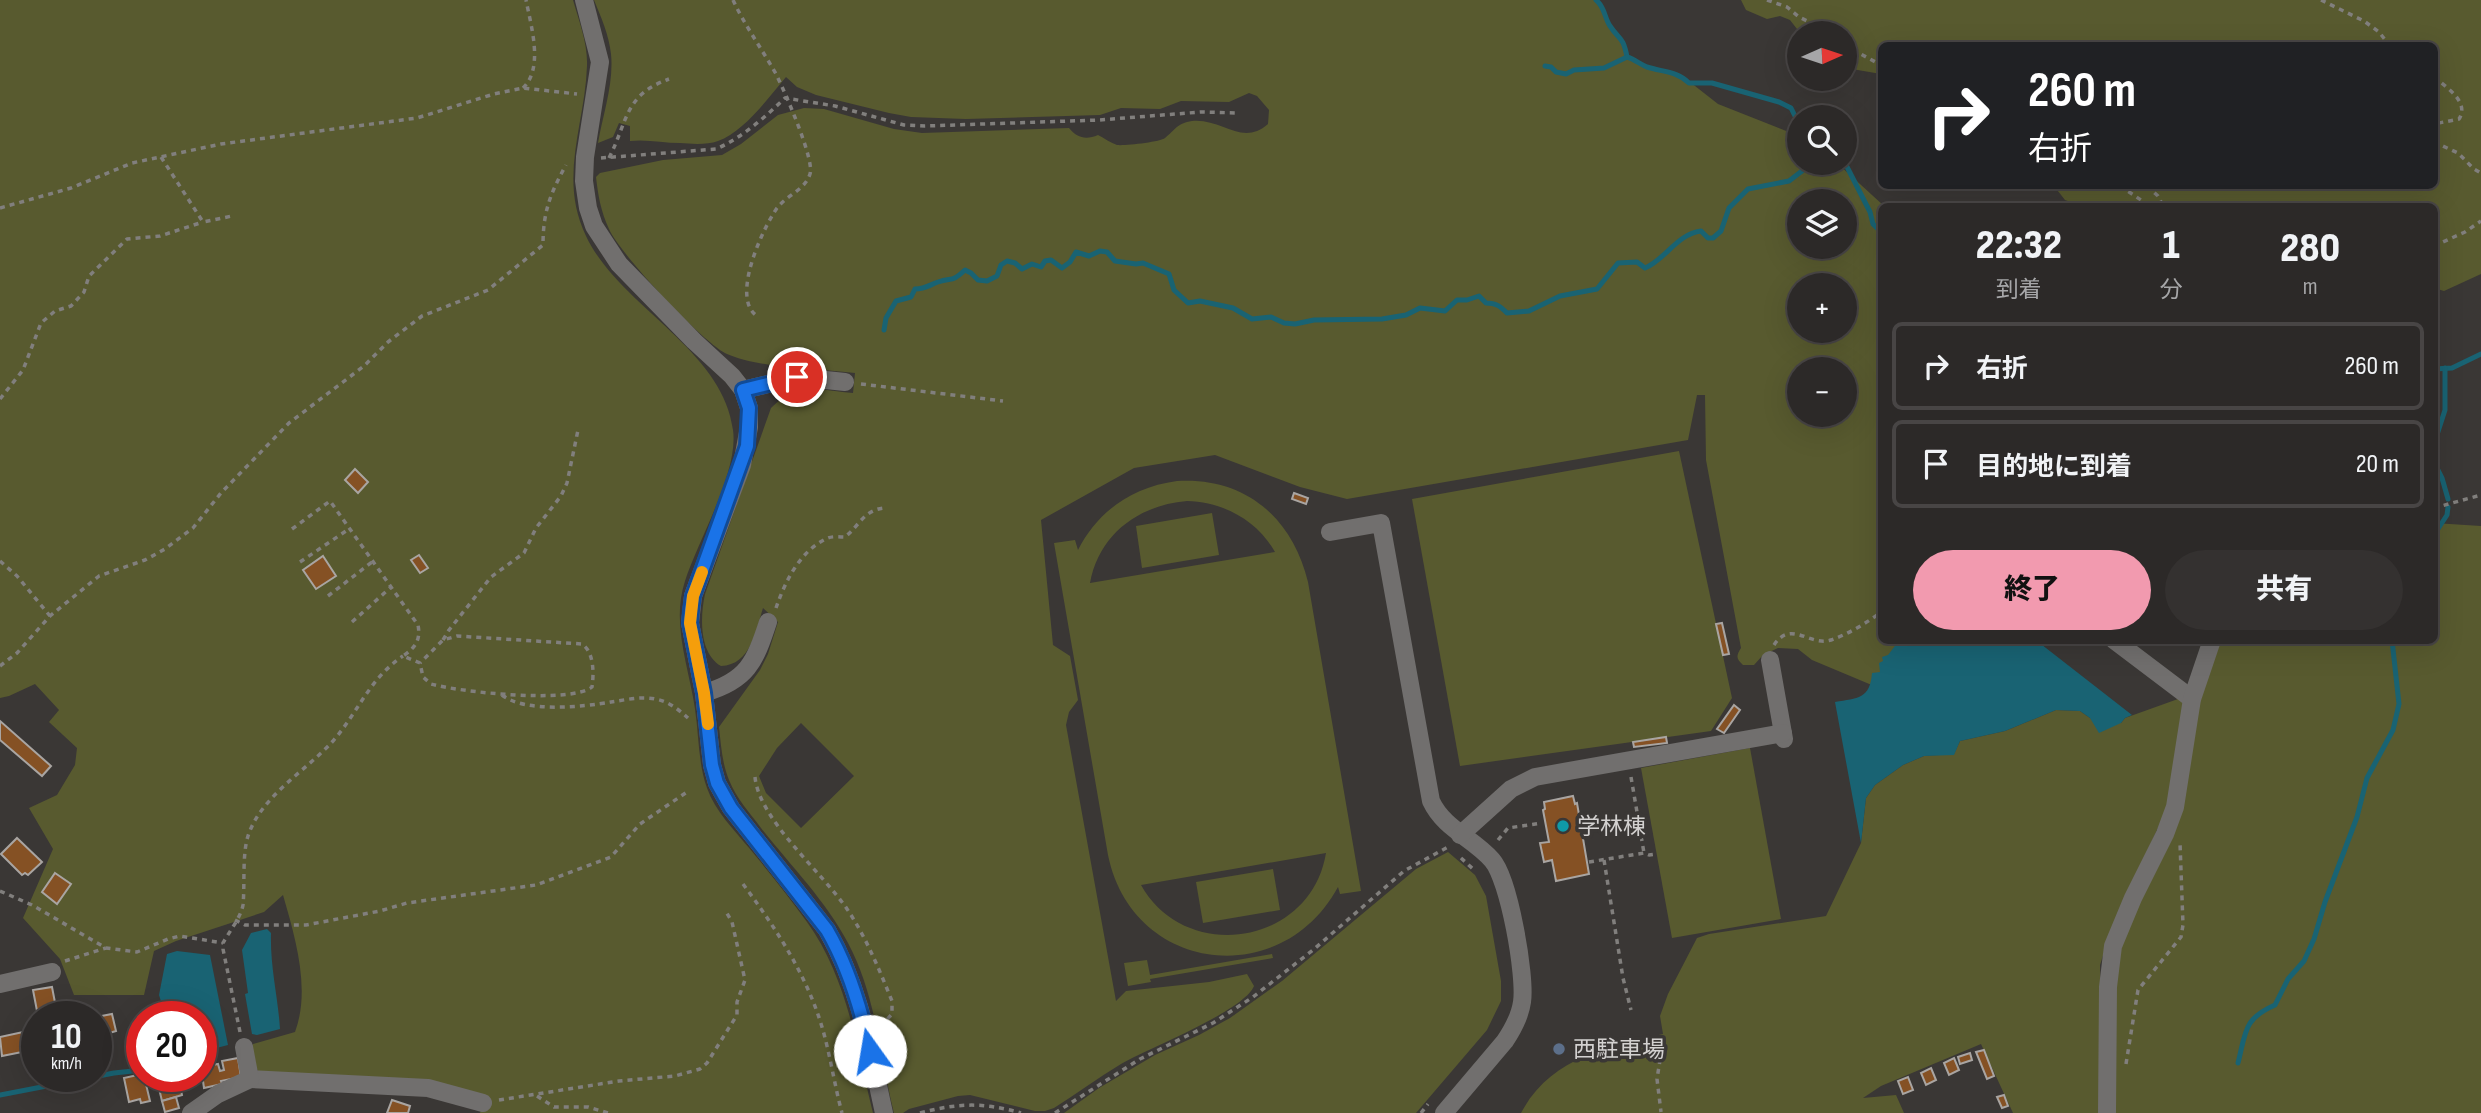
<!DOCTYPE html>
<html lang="ja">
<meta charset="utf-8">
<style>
:root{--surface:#2c2928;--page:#343130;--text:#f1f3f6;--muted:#a6a6a8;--line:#484545;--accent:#f29aaf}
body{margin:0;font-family:"Sofia Sans Condensed","Noto Sans JP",sans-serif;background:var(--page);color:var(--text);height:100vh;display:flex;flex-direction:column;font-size:26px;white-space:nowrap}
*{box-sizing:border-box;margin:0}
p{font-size:23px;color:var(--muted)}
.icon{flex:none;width:38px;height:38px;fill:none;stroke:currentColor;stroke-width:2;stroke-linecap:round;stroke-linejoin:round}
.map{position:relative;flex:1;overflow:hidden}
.drawer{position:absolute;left:1878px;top:203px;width:560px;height:441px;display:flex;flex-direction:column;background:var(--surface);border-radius:10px;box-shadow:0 7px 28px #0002,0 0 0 2px var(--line)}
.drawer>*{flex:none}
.hud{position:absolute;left:1878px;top:42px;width:560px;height:147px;border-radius:10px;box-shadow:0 7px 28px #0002,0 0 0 2px var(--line);background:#202124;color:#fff;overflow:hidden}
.needle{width:46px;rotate:87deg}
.controls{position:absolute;left:1787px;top:21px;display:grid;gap:14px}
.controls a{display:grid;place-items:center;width:70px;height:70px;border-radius:50%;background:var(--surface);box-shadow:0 7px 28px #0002,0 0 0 2px var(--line);font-size:35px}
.speed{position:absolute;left:21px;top:1001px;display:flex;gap:14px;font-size:35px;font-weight:700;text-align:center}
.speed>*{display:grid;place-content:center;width:91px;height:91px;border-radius:50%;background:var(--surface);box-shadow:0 7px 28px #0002,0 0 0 2px var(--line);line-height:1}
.speed small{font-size:18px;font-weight:400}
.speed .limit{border:10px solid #d22;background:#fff;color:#111}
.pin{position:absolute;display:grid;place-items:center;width:60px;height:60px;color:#fff;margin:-30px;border:4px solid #fff;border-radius:50%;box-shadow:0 2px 7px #0007}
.me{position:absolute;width:77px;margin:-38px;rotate:347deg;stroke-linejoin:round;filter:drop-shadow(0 0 5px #0008)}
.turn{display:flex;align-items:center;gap:24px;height:147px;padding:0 35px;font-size:32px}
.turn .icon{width:91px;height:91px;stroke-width:2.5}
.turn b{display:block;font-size:49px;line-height:60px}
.eta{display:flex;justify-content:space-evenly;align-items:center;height:119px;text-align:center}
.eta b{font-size:42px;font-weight:800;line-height:49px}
.primary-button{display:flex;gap:14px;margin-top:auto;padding:14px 35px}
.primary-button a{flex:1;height:80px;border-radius:42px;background:var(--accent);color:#111;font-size:28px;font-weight:800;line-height:80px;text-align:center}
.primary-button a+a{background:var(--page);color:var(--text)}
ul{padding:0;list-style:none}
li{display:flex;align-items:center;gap:21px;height:88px;margin:0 14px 10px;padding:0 21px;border:4px solid var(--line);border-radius:10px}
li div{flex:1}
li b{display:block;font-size:26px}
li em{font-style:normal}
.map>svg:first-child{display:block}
.green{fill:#585a2f;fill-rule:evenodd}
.water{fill:#196373}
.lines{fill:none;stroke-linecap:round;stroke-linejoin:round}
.stream{stroke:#196373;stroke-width:5}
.building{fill:#855124;stroke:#a9a5a2;stroke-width:2}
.path{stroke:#817f7d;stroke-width:3.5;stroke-dasharray:5 5;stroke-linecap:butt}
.minor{stroke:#716f6e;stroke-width:18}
.route-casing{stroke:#114b97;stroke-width:18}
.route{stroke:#1a73e8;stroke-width:12}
.slow{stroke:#f59e0b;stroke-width:12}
.culture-dot{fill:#0f9aa8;stroke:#3a3735;stroke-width:2.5}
.service-dot{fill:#5c6f8a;stroke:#3a3735;stroke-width:2.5}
.labels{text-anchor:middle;stroke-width:7;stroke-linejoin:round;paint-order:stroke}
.poi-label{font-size:23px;fill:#d3d1d0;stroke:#3a3735;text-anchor:start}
</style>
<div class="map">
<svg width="2481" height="1113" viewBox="0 0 2481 1113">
<rect width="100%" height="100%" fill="#3a3735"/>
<!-- green -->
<g class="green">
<path d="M 0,0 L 573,0 C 579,21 588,44 587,66 C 585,125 558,178 586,236 C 619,306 723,349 733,430 C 739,472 698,540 685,581 C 671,624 689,667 695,709 C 699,735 698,763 707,788 C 715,811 735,831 750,849 C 769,872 789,897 807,922 C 847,977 857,1048 873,1113 L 480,1113 L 481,1110 L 434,1082 L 260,1074 C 254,1065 248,1055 253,1044 L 295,1032 C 311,989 295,937 283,895 L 264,912 L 176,941 L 154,951 L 144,995 L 74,995 L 60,959 L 23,918 L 53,849 L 29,808 L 57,795 L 75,765 L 77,748 L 49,722 L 59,710 L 35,684 L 9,696 L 0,698 Z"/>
<path d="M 594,0 L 1596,0 C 1605,7 1604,17 1610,26 C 1620,41 1623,36 1627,57 L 1635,60 L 1644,66 L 1681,75 L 1718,104 L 1799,136 L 1799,163 L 1837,163 L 1884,206 L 1881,206 L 1881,640 L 1945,641 L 1886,691 L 1812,660 L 1798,649 L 1778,648 L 1763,655 L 1754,665 L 1743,665 C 1736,659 1736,656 1741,648 L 1706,460 L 1705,395 L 1697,395 L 1688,440 L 1347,499 L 1300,487 L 1215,455 L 1134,468 L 1041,520 L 1053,645 L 1070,656 L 1078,700 L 1069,712 L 1066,725 L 1116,1001 L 1126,991 L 1209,982 L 1247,974 L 1254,986 C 1244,1011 1149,1048 1121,1064 C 1098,1078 1076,1094 1054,1108 L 1045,1111 L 1035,1111 L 970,1095 L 958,1096 L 909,1109 L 903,1113 L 894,1113 C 880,1057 876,995 848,943 C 826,901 791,866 761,828 C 750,813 736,798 729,780 C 722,763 721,745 719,727 L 760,670 L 768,654 L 778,622 L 763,608 C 756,630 751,665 721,666 C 699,653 700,617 705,594 L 771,408 C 797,381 820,390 853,393 L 855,373 C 820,369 758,368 727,354 C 703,343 620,254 609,229 C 601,212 598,195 596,177 L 600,173 L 663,160 L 722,155 L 741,144 L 778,115 L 804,108 L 824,109 L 894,129 L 922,133 L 1069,128 C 1077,138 1086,140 1098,135 C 1104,138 1111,143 1117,145 C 1124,146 1160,142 1165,138 C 1175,130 1177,123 1192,121 C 1222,118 1242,147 1268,124 L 1269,110 L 1257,96 L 1249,93 L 1229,102 L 1181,101 L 1160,109 L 1121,108 L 1100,115 L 966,119 L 911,117 L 889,113 L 816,95 L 797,87 L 786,77 C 769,97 744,132 718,141 C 707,145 692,144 680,143 C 663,143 647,139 630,141 L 630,126 L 619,123 L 613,137 L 598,143 C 603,114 614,83 611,54 C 609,35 601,17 594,0 ZM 1799,201 L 1844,201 L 1844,247 L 1799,247 ZM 1799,285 L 1844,285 L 1844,331 L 1799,331 ZM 1799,369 L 1844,369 L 1844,415 L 1799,415 ZM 801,723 L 854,776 L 801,828 L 766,793 L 759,776 L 777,748 Z"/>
<path d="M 1741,0 L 2481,0 L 2481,274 L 2444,291 L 2434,288 L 2434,206 L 2081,206 L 2065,200 L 2054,186 L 2434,186 L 2434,46 L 1881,46 L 1881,74 L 1852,69 L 1845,66 L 1844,33 L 1806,33 L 1797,29 L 1790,20 L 1780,16 L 1767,19 L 1746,10 Z"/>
<path d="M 1679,451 L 1732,698 L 1711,731 L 1460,766 L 1412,499 Z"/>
<path d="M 1177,481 C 1245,477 1292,517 1308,582 L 1361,891 L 1340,894 L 1338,887 C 1281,992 1132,973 1108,855 L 1054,543 L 1075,540 L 1078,550 C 1098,511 1132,487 1177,481 ZM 1187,501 C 1223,502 1257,520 1275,552 L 1090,583 C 1099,534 1139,505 1187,501 ZM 1326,853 C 1311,945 1186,965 1141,885 Z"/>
<path d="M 1212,513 L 1219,555 L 1142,568 L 1136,526 Z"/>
<path d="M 2434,523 L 2481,526 L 2481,1113 L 2111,1113 L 2116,953 L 2191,735 L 2217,641 L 2434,640 Z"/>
<path d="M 2178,699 L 2185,704 L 2169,804 L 2112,927 L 2100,965 L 2103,1113 L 2013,1113 L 1981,1044 L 1881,1086 L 1863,1098 L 1896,1095 L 1904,1113 L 1521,1113 C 1550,1058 1608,1046 1663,1034 L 1660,1016 L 1668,994 L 1697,938 L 1709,934 L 1826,916 L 1861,843 L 1866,798 L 1875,785 L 1903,765 L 1924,756 L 1954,754 L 1960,741 L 2005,731 L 2056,710 L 2080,711 L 2090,718 L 2121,723 L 2125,718 Z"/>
<path d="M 1750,748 L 1781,919 L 1672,938 L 1641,768 Z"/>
<path d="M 1448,852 L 1475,875 L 1486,896 L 1501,981 L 1501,1001 L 1487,1030 L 1416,1113 L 1064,1113 L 1099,1088 L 1155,1055 L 1199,1035 L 1230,1018 L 1282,981 L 1416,869 Z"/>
<path d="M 1273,869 L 1280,910 L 1203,923 L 1196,882 Z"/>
<path d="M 1272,954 L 1273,958 L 1150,979 L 1151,982 L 1128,986 L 1124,963 L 1147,960 L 1150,975 Z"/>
</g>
<!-- water -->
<g class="water">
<path d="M 1917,641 L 2037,641 L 2132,715 L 2125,718 L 2121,723 L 2099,733 L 2090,718 L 2080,711 L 2056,710 L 2005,731 L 1960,741 L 1954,755 L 1924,756 L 1903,765 L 1875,785 L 1866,798 L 1861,843 L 1835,702 C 1858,698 1870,699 1872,673 L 1880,672 L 1879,663 L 1883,661 L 1882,657 L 1888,655 L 1898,642 Z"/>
<path d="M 267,929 L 271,933 C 270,967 278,996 280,1029 L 257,1035 L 252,1034 L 245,994 L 248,993 L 242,950 L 251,933 Z"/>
<path d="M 177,951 L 210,955 L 228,1045 L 201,1052 L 201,1017 L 166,1017 L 159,995 L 167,954 Z"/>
</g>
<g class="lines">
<!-- stream -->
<g class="stream">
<path d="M 1596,0 C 1605,7 1604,17 1610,26 C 1620,41 1623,36 1627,57 C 1634,59 1640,64 1647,67 C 1663,72 1677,71 1689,83 L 1712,83 L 1779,102 L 1791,108 L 1799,124"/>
<path d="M 1545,66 L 1551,67 L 1556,72 L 1566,74 L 1574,70 L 1604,68 L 1627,57"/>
<path d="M 1844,161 L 1870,212 L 1873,224 L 1881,232"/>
<path d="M 884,330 L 886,318 L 896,301 L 911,297 L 915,289 C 926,289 929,285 938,282 C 953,277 951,283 965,270 L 971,273 L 978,280 L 987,281 L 997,276 L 1001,265 L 1007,261 L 1015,263 L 1022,269 L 1032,264 L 1041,267 L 1045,261 L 1051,260 L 1062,268 L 1070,262 L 1076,252 L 1089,256 L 1100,251 L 1107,252 L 1115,261 L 1136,264 L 1143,263 L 1169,274 L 1174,290 L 1188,303 L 1200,301 L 1233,308 L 1252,319 L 1271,317 L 1284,323 L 1295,324 L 1314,320 L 1382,319 L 1406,315 L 1420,308 L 1445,311 L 1457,300 L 1467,300 L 1479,296 L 1486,303 C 1496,303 1500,306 1507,313 L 1529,311 L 1560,296 L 1597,289 L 1618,263 L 1637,262 L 1645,268 C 1665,260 1677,234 1701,231 L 1708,238 L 1713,238 L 1721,231 L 1729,208 L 1748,189 L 1789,181 L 1802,171 L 1803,163"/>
<path d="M 2434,369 L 2452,368 L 2481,354"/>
<path d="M 2434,444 L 2445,410 L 2445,368"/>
<path d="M 2434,462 L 2442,478 L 2448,499"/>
<path d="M 2434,535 L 2447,515 L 2448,507"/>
<path d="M 2238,1063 C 2246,1032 2243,1019 2275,1005 L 2288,979 L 2304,961 L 2314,939 L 2325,902 L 2357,817 L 2367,778 L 2393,730 L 2399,704 L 2392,640"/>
<path d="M 0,1095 L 114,1073 L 142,1070"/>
</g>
</g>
<!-- building -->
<g class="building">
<path d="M 355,469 L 368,482 L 358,493 L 345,480 Z"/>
<path d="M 1294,493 L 1308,498 L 1306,504 L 1292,499 Z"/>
<path d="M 419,555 L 428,568 L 420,573 L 411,560 Z"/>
<path d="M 323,556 L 336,576 L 316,589 L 303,570 Z"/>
<path d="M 1722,623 L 1729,654 L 1723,655 L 1716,624 Z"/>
<path d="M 1734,705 L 1740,710 L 1724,733 L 1717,729 Z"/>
<path d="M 0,721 L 51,766 L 42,776 L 0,740 Z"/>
<path d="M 1666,737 L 1667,743 L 1634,747 L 1633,742 Z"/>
<path d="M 1573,796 L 1575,804 L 1577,803 L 1589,874 L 1556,881 L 1552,860 L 1544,862 L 1540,843 L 1549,842 L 1543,810 L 1545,809 L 1544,802 Z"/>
<path d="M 17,838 L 42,862 L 28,875 L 25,873 L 22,875 L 1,854 Z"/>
<path d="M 55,873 L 71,884 L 57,904 L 42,892 Z"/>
<path d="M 52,987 L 57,1013 L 38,1016 L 33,990 Z"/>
<path d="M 112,1014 L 116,1031 L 96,1037 L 96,1017 Z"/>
<path d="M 37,1029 L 37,1049 L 2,1056 L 0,1037 Z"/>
<path d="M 1984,1050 L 1994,1076 L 1987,1079 L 1976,1052 Z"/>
<path d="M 1970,1053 L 1972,1060 L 1960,1064 L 1958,1057 Z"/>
<path d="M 238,1058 L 241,1077 L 221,1081 L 222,1084 L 204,1088 L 201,1067 L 218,1064 L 220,1071 L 224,1070 L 222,1061 Z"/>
<path d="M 1954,1058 L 1959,1070 L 1949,1075 L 1944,1063 Z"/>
<path d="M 1931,1068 L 1936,1080 L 1926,1085 L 1921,1073 Z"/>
<path d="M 142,1074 L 144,1076 L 150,1101 L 141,1103 L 140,1099 L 129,1102 L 124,1078 Z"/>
<path d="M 156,1076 L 178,1076 L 182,1095 L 162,1101 Z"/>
<path d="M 1908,1077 L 1913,1090 L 1903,1094 L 1898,1081 Z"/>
<path d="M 2004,1095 L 2008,1106 L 2002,1108 L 1997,1097 Z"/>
<path d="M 176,1097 L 179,1108 L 165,1112 L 162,1101 Z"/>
<path d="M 392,1100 L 410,1106 L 408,1113 L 387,1113 Z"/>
</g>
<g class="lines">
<!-- path -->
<g class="path">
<path d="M 733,0 C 745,26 762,49 776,74 C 784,90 815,160 810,174 C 805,190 787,195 777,208 C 763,228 730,298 757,316"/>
<path d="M 1767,0 L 1787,7 L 1799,17 L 1832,33"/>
<path d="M 2321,0 L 2364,21 L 2379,32 L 2390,46"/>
<path d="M 1844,45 L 1881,65"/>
<path d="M 2434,77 C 2446,87 2470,102 2459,119 L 2434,124"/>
<path d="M 523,88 C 544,68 531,26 526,0"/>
<path d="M 2434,142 L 2458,153 L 2474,169 L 2481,173"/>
<path d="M 161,157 L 203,222 L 232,216"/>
<path d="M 601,158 L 716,149 C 742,138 765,117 785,98 L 835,106 L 904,125 L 925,126 L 1099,120 L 1201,112 L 1239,113"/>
<path d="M 609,158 C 628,121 624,95 669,79"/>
<path d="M 2120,186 L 2150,206"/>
<path d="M 2147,186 L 2158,196 L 2163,206"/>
<path d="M 0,208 L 71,188 L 132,163 L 221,144 L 417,118 L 494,94 L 523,88 L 577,94"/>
<path d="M 2434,246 L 2465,232 L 2481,221"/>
<path d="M 861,384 L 1003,401"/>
<path d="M 0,399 L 23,370 L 41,323 L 55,311 L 71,306 L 84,292 L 89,276 L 127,239 L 160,236 L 203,222"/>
<path d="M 2434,508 L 2481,495"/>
<path d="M 292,529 L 330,501 L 418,625 C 421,640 415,648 403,656 L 420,663 L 423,677 L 431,684 C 459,692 571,704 592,687 C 594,673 594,652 582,644 L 457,636 L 443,640 L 420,663"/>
<path d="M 0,561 L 17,576 L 50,616"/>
<path d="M 300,562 L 349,529"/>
<path d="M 328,596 L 372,562"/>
<path d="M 776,608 C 785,582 800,550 828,538 C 833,536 840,537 845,537 C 859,526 864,510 884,508"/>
<path d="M 352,622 L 390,588"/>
<path d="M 443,640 L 449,630 L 491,577 L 524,553 L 536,528 L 561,496 L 567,483 L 578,430"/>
<path d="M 1774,645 C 1791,619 1810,647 1831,640 C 1848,634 1867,623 1881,612"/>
<path d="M 0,666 L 17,653 L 50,616 L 99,576 L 145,560 L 165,549 L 193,528 L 221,493 L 289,423 L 364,366 L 388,342 L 422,316 L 488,290 L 543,245 C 543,212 550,194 566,165"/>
<path d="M 502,695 C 525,713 583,707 611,702 C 625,700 641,696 655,699 C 668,701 678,709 688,718"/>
<path d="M 755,777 C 759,820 822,872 847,909 C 866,937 879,969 892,1001 L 892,1014 L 881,1026"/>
<path d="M 1631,777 L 1644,853"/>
<path d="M 1498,840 L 1508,828 L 1542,823"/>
<path d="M 1461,858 L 1473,869"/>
<path d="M 1604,860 L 1623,978 L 1631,1010"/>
<path d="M 1589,862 L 1644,853 L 1649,855 L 1657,854"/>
<path d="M 743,884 C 777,930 809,978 824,1034 C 831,1060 835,1087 842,1113"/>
<path d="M 0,891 L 32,905 L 106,948 L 137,952 L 168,939 L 180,936 L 223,943"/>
<path d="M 235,920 L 245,925 L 306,925 L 380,911 L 407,903 L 536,885 L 611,857 L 640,824 L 687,792"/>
<path d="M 65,961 L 106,948"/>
<path d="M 240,1032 L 223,949 L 223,943 C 229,932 241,917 243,905 C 245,884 242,855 248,836 C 261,796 306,771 333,741 C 359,711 369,679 403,656"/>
<path d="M 1659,1039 L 1660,1060 L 1657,1079 L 1661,1112"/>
<path d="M 2126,1064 L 2138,990 L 2181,937 L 2183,925 L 2180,843"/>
<path d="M 537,1096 L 554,1107 L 588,1107 L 608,1113"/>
<path d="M 499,1100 L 619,1081 L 675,1076 L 700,1069 L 707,1063 L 737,1015 L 737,1002 L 745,980 L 732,922 L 725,910"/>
<path d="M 920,1113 C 958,1103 983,1102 1021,1113"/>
<path d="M 1055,1113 L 1140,1059 L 1213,1023 L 1253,997 L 1313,950 L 1404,871 L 1448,847"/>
<path d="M 1421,1113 L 1428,1104"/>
</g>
<!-- minor -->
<g class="minor">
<path d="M 584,0 L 600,62 L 585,157 L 584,181 L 588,208 L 594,226 L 619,264 L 694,341 L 732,376 L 743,390 L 749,408 L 749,427 L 742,465 L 693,596 L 690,623 L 704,693 L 712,765 L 717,783 L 731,808 L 827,930 C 860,987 870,1050 884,1113"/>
<path d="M 743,390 L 797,377 L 845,382"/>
<path d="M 1330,532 L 1381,523 L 1431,801 C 1444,829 1473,838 1492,860 C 1509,879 1526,976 1522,1002 C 1520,1016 1513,1029 1505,1041 L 1444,1113"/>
<path d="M 2114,640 L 2192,699"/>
<path d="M 1770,660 L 1784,739"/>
<path d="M 704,693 C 747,681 755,662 768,622"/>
<path d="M 1460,835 L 1511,789 L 1535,777 L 1783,733"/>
<path d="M 0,984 L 52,972"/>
<path d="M 250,1079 L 428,1088 L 483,1103"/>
<path d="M 191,1113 L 218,1094 L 250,1079 L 244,1047"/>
<path d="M 2107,1113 L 2108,987 L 2113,946 L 2133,898 L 2165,834 L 2175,807 L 2192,699 L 2212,640"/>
</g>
</g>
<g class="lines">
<!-- route casing -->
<g class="route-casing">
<path id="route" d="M 797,377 L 743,390 L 749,408 L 747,446 L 693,596 L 691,610 L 690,623 L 704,693 L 712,765 L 717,783 L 731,808 L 827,930 C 849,968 861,1008 870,1051"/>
</g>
<!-- route -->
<use href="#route" class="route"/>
<!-- slow -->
<path class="slow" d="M 702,572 L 693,596 L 690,623 L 704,693 L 708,724"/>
</g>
<!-- markers -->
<circle class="culture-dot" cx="1563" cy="826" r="7"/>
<circle class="service-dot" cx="1559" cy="1049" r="7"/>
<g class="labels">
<!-- poi labels -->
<g class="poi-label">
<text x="1577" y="834">学林棟</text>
<text x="1573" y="1057">西駐車場</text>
</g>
</g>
</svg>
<div class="controls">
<a><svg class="needle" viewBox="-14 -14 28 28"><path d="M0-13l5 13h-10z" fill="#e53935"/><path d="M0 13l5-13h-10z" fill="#a6a6a8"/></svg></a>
<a><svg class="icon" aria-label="search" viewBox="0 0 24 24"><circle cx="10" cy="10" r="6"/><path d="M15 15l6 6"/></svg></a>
<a><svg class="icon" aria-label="layers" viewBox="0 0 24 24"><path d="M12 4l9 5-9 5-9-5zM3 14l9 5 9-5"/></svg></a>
<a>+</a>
<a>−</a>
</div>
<div class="speed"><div>10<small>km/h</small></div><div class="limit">20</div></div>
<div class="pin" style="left:797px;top:377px;background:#d93025"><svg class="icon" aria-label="arrive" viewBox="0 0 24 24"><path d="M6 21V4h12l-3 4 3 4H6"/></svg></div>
<svg class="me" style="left:870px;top:1051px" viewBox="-20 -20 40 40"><circle r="19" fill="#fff"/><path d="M0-13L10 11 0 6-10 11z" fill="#1a73e8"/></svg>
<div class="hud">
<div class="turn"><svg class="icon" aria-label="right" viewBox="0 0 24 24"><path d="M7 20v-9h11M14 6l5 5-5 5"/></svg><div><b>260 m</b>右折</div></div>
</div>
<section class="drawer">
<div class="eta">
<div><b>22:32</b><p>到着</p></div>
<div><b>1</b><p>分</p></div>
<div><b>280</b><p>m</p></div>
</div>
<ul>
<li><svg class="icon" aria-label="right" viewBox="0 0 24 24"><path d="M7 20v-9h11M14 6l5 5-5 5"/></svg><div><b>右折</b></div><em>260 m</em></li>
<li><svg class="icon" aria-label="arrive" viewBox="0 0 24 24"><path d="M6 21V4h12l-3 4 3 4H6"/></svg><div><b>目的地に到着</b></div><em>20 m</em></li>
</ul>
<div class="primary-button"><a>終了</a><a>共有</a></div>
</section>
</div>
